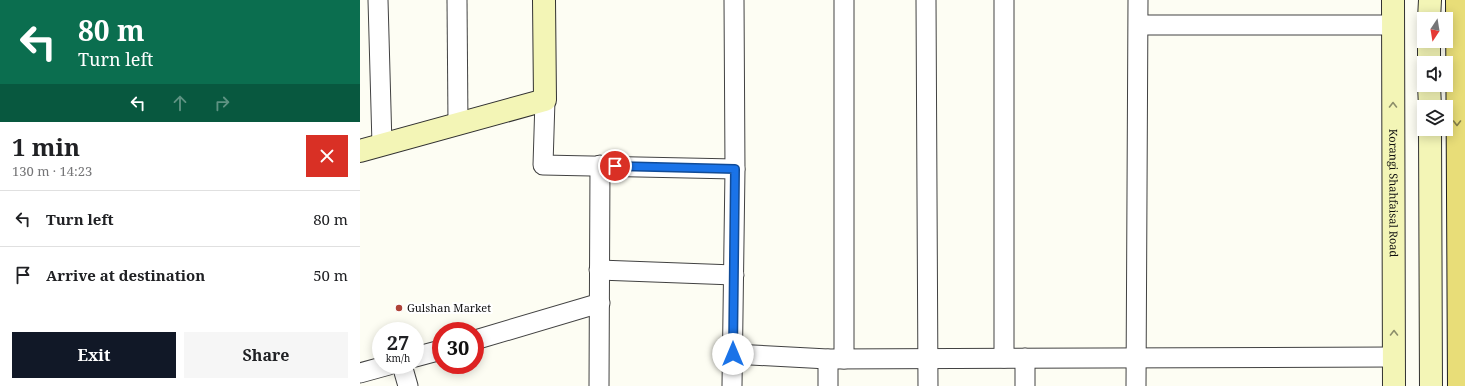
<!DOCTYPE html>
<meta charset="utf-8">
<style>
:root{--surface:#fff;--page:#f6f6f6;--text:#202124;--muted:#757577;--line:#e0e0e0;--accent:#111827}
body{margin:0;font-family:"Noto Serif",serif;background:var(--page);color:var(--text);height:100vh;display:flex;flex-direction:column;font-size:15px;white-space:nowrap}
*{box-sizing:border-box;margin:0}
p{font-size:13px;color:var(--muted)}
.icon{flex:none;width:22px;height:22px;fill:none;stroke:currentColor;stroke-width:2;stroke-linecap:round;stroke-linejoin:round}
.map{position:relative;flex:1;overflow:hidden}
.sheet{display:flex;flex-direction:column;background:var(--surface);width:360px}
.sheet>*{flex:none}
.banner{background:#0b6e4f;color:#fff;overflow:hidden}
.needle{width:26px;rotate:192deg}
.controls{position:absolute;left:1057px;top:12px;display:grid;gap:8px}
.controls a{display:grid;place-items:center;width:36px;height:36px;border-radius:0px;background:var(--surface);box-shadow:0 2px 10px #0003;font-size:20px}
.speed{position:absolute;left:12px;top:322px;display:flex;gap:8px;font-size:20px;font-weight:700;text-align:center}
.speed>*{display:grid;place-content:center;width:52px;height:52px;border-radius:50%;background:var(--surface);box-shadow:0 2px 10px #0003;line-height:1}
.speed small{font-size:10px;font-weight:400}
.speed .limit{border:6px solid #d22;background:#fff;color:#111}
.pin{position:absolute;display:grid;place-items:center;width:34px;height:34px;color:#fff;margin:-17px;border:2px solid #fff;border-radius:50%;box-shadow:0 1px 4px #0007}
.me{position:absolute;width:44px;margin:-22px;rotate:0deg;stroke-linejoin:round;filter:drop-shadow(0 0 3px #0008)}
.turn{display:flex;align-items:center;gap:14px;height:84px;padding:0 12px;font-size:18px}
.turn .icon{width:52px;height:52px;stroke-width:2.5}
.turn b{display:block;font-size:28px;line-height:34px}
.lanes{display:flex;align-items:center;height:38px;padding:0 12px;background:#0003;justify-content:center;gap:20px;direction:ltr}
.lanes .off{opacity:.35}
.round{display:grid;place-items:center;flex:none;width:42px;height:42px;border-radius:0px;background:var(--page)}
.headline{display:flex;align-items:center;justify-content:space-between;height:68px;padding:0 12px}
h1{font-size:24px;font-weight:700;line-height:30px}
.action{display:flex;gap:8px;margin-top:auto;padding:8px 12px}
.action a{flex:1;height:46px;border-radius:0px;background:var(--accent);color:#fff;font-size:16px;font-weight:700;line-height:46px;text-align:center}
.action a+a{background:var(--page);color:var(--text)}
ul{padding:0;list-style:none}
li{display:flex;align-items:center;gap:12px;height:56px;padding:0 12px;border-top:1px solid var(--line)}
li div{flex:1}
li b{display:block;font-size:15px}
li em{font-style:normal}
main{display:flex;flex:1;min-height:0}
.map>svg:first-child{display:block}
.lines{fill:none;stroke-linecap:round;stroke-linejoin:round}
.street-casing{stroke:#424242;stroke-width:21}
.secondary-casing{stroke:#313131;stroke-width:24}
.primary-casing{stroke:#202020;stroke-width:24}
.street{stroke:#fff;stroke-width:19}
.secondary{stroke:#f3f5b6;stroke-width:22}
.primary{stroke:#e8dd78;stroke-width:22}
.oneway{stroke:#8c8e6b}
.oneway2{stroke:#868049}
.route-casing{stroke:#114b97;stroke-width:10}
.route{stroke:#1a73e8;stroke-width:7}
.poi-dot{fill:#af4337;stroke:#fff;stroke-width:1.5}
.labels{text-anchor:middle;stroke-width:4;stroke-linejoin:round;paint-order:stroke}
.street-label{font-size:11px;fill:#0f0f0f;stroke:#fff}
.poi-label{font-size:11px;fill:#0f0f0f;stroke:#fff;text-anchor:start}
</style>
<main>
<section class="sheet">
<div class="banner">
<div class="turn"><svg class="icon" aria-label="left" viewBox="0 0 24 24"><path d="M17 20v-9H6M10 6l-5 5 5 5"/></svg><div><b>80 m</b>Turn left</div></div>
<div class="lanes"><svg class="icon" aria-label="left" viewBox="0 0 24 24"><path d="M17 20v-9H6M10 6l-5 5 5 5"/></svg><svg class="icon off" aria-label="ahead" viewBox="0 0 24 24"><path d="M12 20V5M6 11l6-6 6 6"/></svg><svg class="icon off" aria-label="right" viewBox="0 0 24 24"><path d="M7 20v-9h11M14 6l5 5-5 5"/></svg></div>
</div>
<div class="headline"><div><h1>1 min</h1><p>130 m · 14:23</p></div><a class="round" style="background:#d93025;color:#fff"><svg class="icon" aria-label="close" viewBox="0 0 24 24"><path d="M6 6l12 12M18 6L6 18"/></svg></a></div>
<ul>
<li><svg class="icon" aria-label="left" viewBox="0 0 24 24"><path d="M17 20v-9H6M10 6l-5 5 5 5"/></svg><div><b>Turn left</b></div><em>80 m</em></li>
<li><svg class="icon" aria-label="arrive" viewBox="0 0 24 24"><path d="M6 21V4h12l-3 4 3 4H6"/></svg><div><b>Arrive at destination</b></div><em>50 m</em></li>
</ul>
<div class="action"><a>Exit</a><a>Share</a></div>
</section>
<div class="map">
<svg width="1105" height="386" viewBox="0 0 1105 386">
<rect width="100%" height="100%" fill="#fdfdf3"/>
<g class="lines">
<!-- street casing -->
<g class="street-casing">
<g id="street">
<path d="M 18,0 L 22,145"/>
<path d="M 97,0 L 98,124"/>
<path d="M 484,0 L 484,359"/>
<path d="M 566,0 L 568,386"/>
<path d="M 779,25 L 1033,25"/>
<path d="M 185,100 L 183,165 L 375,169"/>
<path d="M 239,270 L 374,275"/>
<path d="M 115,340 L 240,303"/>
<path d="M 373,354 L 468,359 L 1034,357"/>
<path d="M 55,357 L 81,350"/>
<path d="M 644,358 L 644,0"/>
<path d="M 665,358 L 665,386"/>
<path d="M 468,359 L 468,386"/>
<path d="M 42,365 L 48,386"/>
<path d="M 0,373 L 29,365"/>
<path d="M 239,386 L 240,165"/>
<path d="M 372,386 L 375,169 L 374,0"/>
<path d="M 776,386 L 778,0"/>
</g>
</g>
<!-- secondary casing -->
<g class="secondary-casing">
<g id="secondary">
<path id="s1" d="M 1033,0 L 1034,386"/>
<path d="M 1069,19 L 1070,0"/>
<path d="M 1069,41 L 1069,63"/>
<path d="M 1069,85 L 1070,107"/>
<path d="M 1070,129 L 1071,386"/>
<path d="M 0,151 L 185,100 L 184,0"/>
</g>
</g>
<!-- primary casing -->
<g class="primary-casing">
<path id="primary" d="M 1097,0 L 1099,386"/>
</g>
<!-- street -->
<use href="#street" class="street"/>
<!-- secondary -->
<use href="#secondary" class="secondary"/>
<!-- primary -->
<use href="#primary" class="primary"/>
</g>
<!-- one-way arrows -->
<defs><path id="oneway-chevron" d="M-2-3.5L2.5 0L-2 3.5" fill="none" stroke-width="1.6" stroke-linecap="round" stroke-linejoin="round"/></defs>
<g class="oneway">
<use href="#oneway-chevron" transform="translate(1033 105) rotate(-90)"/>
<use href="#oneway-chevron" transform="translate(1034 333) rotate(-90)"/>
</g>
<use class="oneway2" href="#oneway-chevron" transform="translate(1097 123) rotate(90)"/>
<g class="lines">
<!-- route casing -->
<g class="route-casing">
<path id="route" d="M 255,166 L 375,169 L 373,354"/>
</g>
<!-- route -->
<use href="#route" class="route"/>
</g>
<!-- markers -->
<circle class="poi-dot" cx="39" cy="308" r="4"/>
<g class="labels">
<!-- street labels -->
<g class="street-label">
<text dy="4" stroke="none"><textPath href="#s1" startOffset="193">Korangi Shahfaisal Road</textPath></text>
</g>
<!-- poi labels -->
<g class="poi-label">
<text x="47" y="312">Gulshan Market</text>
</g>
</g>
</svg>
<div class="controls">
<a><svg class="needle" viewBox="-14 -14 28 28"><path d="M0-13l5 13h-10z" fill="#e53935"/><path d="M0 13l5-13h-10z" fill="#757577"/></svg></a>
<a><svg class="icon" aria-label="sound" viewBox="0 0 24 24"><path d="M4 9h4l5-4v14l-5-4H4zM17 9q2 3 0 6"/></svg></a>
<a><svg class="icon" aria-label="layers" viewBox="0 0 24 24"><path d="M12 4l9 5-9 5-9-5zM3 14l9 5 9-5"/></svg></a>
</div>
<div class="speed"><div>27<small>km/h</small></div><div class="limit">30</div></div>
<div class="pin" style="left:255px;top:166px;background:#d93025"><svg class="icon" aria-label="arrive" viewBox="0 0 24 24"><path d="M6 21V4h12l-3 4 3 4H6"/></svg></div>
<svg class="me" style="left:373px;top:354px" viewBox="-20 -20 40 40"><circle r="19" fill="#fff"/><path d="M0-13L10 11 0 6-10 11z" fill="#1a73e8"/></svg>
</div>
</main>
